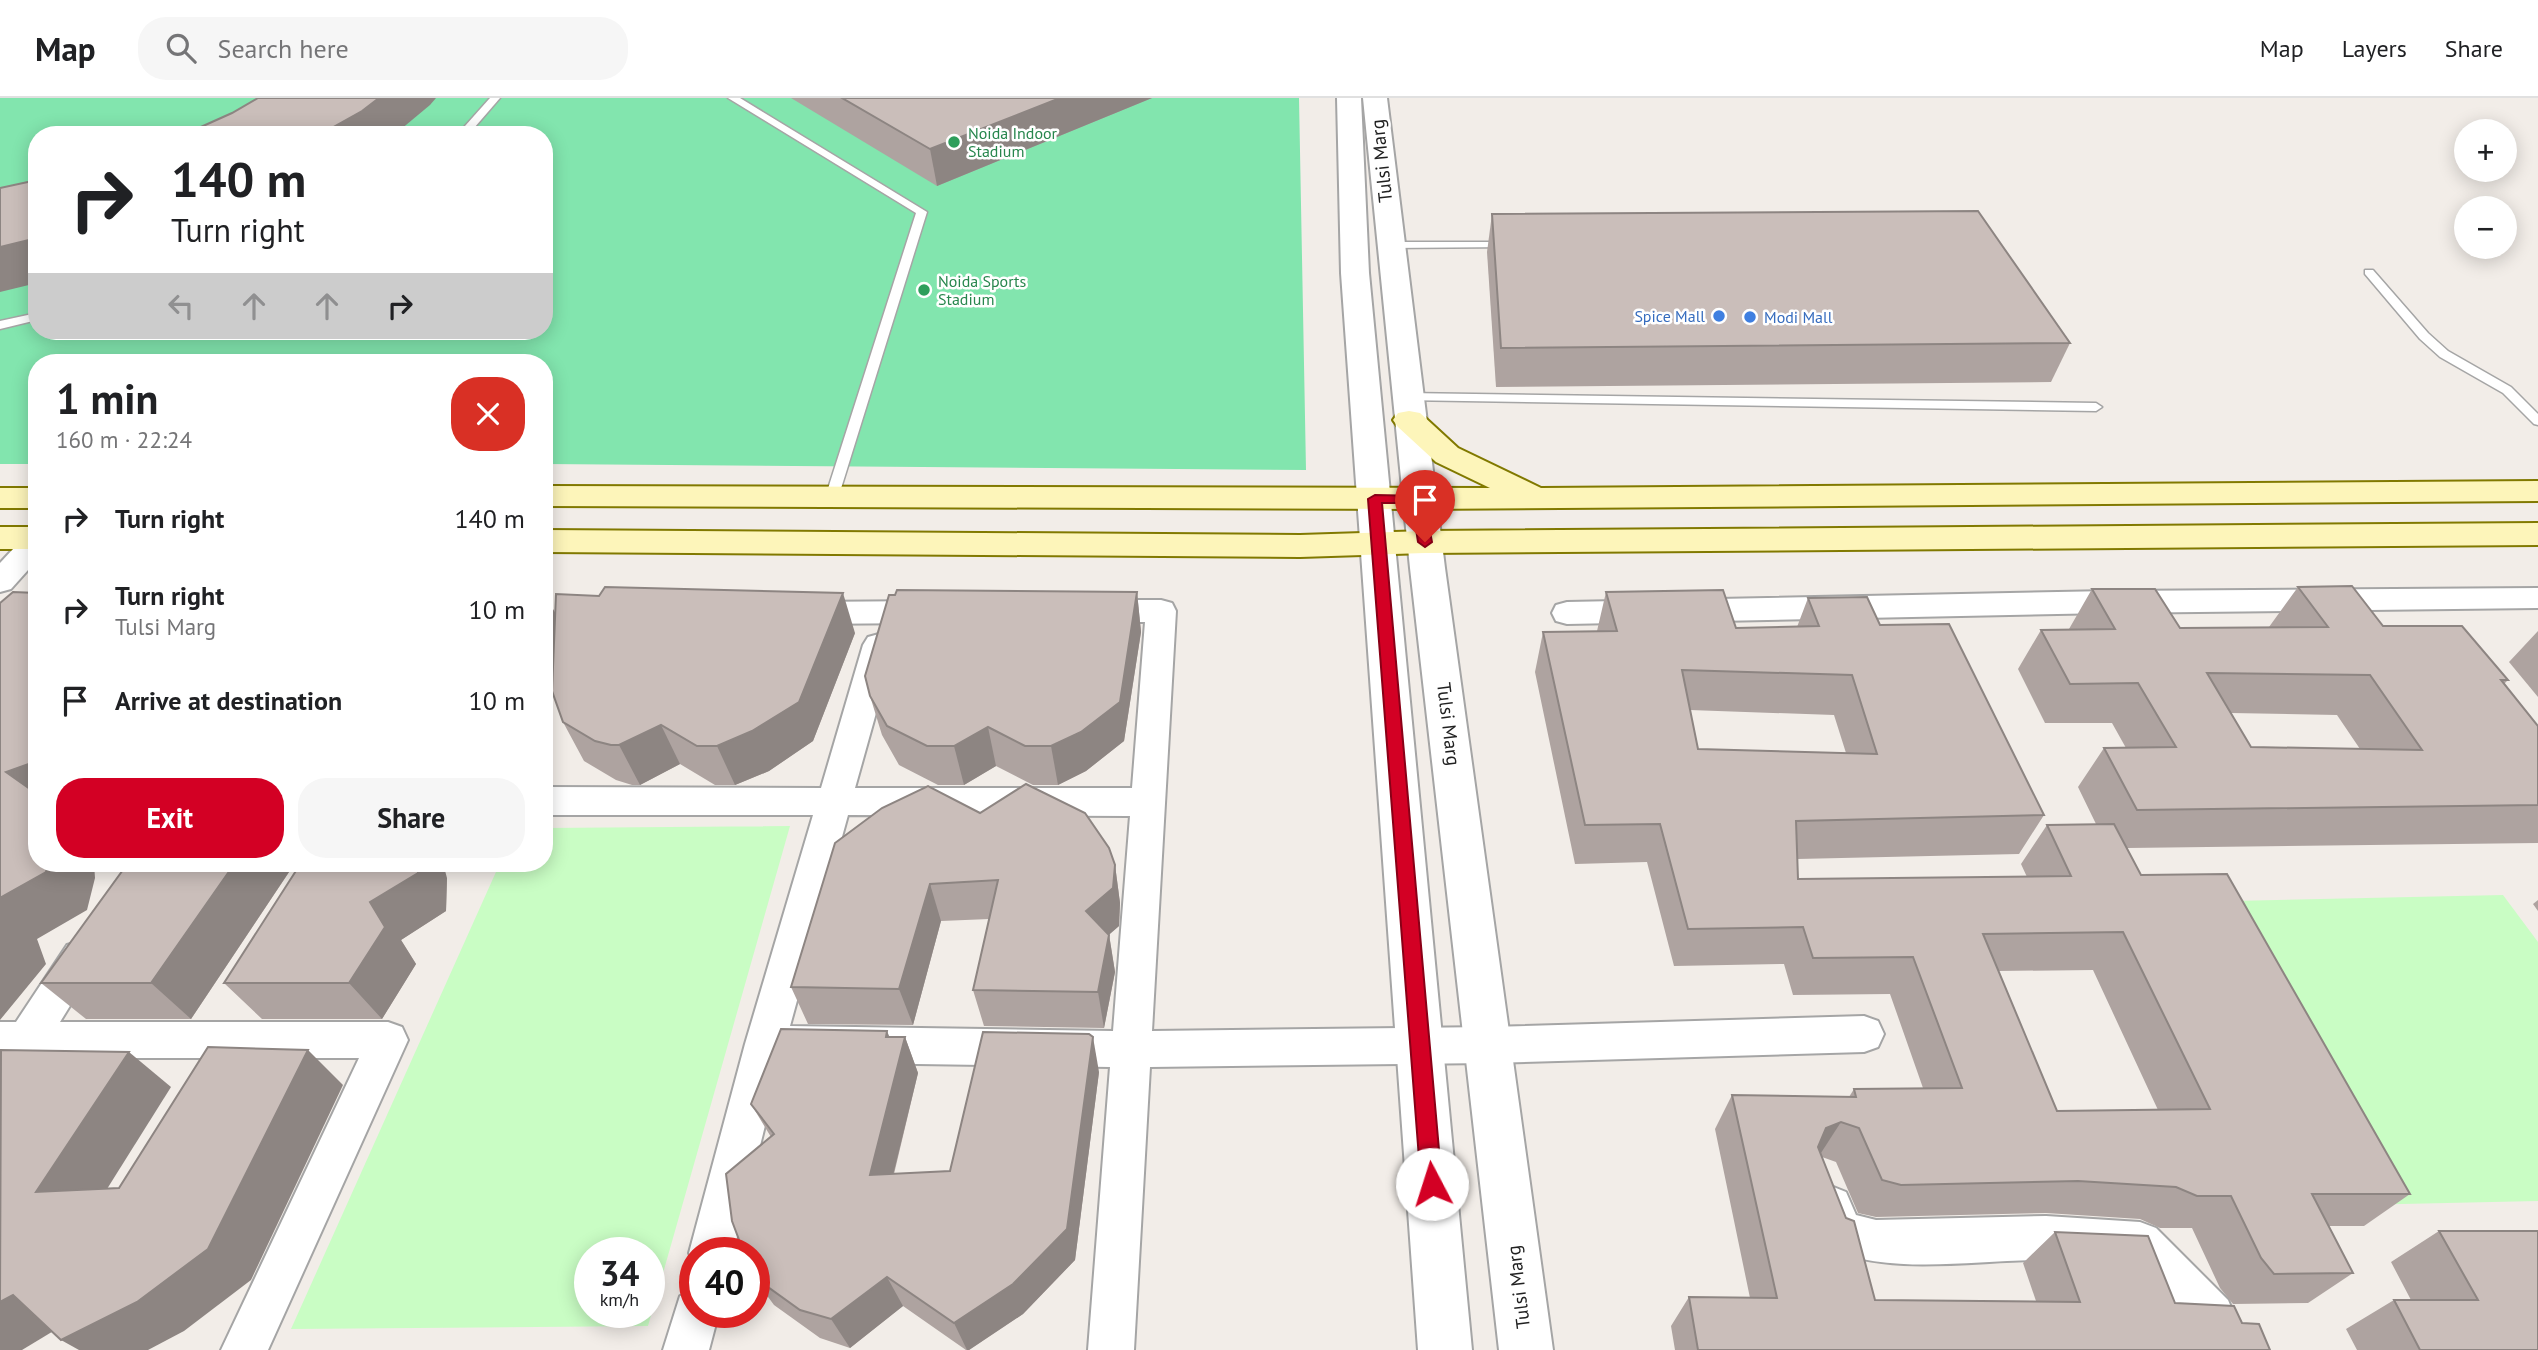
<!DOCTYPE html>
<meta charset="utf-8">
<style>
:root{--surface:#fff;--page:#f6f6f6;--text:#202124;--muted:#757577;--line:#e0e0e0;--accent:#d30024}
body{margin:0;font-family:"PT Sans",sans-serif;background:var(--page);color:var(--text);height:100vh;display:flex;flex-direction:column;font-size:26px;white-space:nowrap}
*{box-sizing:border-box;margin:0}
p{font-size:23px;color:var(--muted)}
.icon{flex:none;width:38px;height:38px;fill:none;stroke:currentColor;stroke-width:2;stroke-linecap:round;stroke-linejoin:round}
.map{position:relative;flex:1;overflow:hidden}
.panel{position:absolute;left:28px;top:256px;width:525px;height:518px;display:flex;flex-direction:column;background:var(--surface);border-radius:28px;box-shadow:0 4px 18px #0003}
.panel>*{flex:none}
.top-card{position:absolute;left:28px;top:28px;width:525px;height:214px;border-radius:28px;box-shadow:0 4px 18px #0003;background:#fff;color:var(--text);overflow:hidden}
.fabs{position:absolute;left:2454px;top:21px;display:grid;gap:14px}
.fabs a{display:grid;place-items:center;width:63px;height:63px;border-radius:50%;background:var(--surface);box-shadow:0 4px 18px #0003;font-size:35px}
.speed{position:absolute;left:574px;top:1139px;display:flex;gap:14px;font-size:35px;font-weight:700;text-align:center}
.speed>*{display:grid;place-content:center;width:91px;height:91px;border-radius:50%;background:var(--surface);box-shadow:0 4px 18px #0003;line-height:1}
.speed small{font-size:18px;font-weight:400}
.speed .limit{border:10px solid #d22;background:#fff;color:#111}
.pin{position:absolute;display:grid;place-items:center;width:60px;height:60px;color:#fff;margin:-72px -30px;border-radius:50% 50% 50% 0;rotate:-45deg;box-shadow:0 0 7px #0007}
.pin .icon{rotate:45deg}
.me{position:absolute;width:77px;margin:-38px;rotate:355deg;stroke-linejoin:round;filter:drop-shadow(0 0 5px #0008)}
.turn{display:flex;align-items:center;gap:24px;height:147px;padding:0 28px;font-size:32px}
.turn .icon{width:91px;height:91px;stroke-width:2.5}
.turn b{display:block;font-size:49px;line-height:60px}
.lanes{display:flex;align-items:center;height:66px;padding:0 28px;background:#0003;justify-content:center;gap:35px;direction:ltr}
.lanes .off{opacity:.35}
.round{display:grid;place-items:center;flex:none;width:74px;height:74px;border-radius:28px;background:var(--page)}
.headline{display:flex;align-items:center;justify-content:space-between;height:119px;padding:0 28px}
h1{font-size:42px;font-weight:600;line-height:52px}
.action{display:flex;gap:14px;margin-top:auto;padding:14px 28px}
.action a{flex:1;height:80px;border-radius:28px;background:var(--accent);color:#fff;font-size:28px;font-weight:600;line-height:80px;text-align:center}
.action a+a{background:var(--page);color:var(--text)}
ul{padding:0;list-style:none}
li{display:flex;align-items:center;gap:21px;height:91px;padding:0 28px}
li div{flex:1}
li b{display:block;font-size:26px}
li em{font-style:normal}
header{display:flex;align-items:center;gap:42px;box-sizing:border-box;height:98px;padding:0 35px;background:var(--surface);border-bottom:2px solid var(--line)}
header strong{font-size:33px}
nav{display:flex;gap:38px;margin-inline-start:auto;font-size:24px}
.search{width:490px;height:63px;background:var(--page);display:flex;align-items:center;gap:18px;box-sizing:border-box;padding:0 24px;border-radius:28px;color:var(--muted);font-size:26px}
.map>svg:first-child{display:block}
.park{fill:#c9fdc4;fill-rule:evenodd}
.pitch{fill:#82e5ae;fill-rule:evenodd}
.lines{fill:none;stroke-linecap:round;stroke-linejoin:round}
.service-casing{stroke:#a5a5a5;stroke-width:3}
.minor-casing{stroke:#a5a5a5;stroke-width:4}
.tertiary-casing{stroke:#a5a5a5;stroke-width:4}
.secondary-casing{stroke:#817900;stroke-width:4}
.service{fill:#fff;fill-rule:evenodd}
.minor{fill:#fff;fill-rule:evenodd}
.tertiary{fill:#fff;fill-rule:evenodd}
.secondary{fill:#fdf5ba;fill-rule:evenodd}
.wall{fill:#aea3a0;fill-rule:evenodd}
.shaded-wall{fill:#8d8582}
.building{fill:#cabeba;stroke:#8d8582;stroke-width:2;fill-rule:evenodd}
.route{fill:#d30024;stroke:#890017;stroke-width:2}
.leisure-dot{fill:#2e9e5b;stroke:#fff;stroke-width:2.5}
.shop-dot{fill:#3f7fe0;stroke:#fff;stroke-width:2.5}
.labels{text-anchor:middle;stroke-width:5;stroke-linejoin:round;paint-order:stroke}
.far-leisure-label{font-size:16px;fill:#27864d;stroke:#fff;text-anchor:start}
.far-shop-label{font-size:16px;fill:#366cbe;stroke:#fff;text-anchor:end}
.street-label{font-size:19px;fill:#212121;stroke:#fff}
</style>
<header>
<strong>Map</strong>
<div class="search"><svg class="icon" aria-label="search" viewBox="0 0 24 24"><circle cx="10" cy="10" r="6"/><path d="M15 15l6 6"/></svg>Search here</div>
<nav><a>Map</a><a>Layers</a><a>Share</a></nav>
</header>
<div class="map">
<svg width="2538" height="1252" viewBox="0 0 2538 1252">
<rect width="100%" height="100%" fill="#f2ede8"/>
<!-- park -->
<g class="park">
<path d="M 790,728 L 648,1228 L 291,1231 L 500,765 L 544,765 L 544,730 ZM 590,1155 L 649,1155 L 649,1214 L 590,1214 Z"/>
<path d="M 2503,797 L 2538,844 L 2538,1103 L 2356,1107 L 2188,804 Z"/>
</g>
<!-- pitch -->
<path class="pitch" d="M 0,0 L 1299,0 L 1306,372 L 544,366 L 544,264 L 37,264 L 37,366 L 0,366 ZM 37,37 L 544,37 L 544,233 L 37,233 Z"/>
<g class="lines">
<!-- service casing -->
<g class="service-casing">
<g id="service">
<path d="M 490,0 L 500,0 L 468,37 L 457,37 Z"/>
<path d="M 728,0 L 740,0 L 927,114 L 838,400 L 828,400 L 826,397 L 916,115 Z"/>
<path d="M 1509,144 L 1513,145 L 1513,149 L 1389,150 L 1384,147 L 1389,144 Z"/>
<path d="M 2365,172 L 2373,172 L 2428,235 L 2448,253 L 2511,289 L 2538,316 L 2538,327 L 2534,326 L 2503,295 L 2440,259 L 2420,241 L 2365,176 Z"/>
<path d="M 37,215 L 37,222 L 0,231 L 0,223 Z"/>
<path d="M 1406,295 L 2096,305 L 2102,309 L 2096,313 L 1402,302 L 1400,299 Z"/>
</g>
</g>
<!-- minor casing -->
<g class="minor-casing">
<g id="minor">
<path d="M 37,433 L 37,462 L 11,491 L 0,494 L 0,465 L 27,436 Z"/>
<path d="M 2538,490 L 2538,510 L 2109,515 L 1567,526 L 1556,523 L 1552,515 L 1556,507 L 1567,504 L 2109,493 Z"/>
<path d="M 1095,502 L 1161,502 L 1172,505 L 1176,513 L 1152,933 L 1490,929 L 1864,918 L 1878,923 L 1884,936 L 1878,949 L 1864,954 L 1490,965 L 1150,969 L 1134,1252 L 1088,1252 L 1110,969 L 781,964 L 733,1155 L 695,1155 L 695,1169 L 689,1155 L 745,946 L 813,717 L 544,717 L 544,689 L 821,690 L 863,547 L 868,539 L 879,536 L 890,539 L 895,547 L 855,690 L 1132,690 L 1145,524 L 1095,524 L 1084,521 L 1080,513 L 1084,505 ZM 848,717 L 1130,718 L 1113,933 L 790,928 Z"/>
<path d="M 929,503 L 940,506 L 944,514 L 940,522 L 929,525 L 805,526 L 794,523 L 790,515 L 794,507 L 805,504 Z"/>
<path d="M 81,843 L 95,847 L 100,859 L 60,924 L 388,924 L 402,929 L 408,942 L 268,1252 L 221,1252 L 359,960 L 38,960 L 14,996 L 0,1002 L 0,924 L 16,924 L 67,847 Z"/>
<path d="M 1831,1088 L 1846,1094 L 1856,1117 L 1876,1122 L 2046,1118 L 2140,1124 L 2156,1130 L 2228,1202 L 2249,1252 L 2203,1252 L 2195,1234 L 2130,1167 C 2101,1165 2073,1162 2044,1162 C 1972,1162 1893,1178 1825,1150 L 1809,1109 L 1816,1094 Z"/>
<path d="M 695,1192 L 695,1214 L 719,1214 L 709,1252 L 663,1252 L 680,1198 Z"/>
</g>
</g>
<!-- tertiary casing -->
<g class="tertiary-casing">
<g id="tertiary">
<path d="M 1337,0 L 1361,0 L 1369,175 L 1472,1252 L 1418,1252 L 1341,175 Z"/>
<path d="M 1363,0 L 1387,0 L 1445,470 L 1553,1252 L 1499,1252 L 1410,470 Z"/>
</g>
</g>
<!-- secondary casing -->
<g class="secondary-casing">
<g id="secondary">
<path d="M 1409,313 L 1420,315 L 1458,350 L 1541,390 L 2538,383 L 2538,403 L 1418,411 L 544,408 L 544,388 L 1490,390 L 1436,364 L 1398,329 L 1393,322 L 1398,315 Z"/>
<rect x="0" y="390" width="37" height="20"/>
<path d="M 2538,425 L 2538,447 L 1425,455 L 1300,459 L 544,454 L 544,432 L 1300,437 L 1425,433 Z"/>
<rect x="0" y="429" width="37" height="22"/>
</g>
</g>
<!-- service -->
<use href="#service" class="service"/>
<!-- minor -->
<use href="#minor" class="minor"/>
<!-- tertiary -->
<use href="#tertiary" class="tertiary"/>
<!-- secondary -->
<use href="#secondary" class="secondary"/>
</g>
<!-- wall -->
<g class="wall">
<path d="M 791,0 L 1152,0 L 937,88 Z"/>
<path d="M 1492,116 L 2070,245 L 2051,284 L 1496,289 L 1487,154 Z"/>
<path d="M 2298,489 L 2383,528 L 2508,582 L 2504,586 L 2538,628 L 2538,745 L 2127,750 L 2141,777 L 2410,1096 L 2364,1128 L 2329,1128 L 2353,1175 L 2308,1205 L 2233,1206 L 2220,1190 L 2192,1130 L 2160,1130 L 2140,1121 L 2046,1115 L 1876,1119 L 1858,1115 L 1836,1064 L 1822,1059 L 1875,1202 L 2036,1203 L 2023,1165 L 2055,1134 L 2175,1205 L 2242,1225 L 2270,1252 L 1675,1252 L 1671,1228 L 1689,1199 L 1750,1200 L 1715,1031 L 1732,997 L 1849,999 L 1854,991 L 1923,990 L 1890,896 L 1793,897 L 1784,866 L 1674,868 L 1647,764 L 1575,766 L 1535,574 L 1543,534 L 1597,533 L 1606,494 L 1736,530 L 1797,529 L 1808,500 L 1880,527 L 2044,717 L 2019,756 L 1797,761 L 1798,781 L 2027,779 L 2021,766 L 2047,727 L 2096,726 L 2078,689 L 2104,650 L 2126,650 L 2112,625 L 2045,625 L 2018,571 L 2041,532 L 2069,531 L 2092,491 L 2180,530 L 2269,530 L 2269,529 ZM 1690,612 L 1834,617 L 1846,655 L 1698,651 ZM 2231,615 L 2337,617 L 2360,651 L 2251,649 ZM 2093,872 L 2158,1012 L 2057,1013 L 1998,873 Z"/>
<path d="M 1137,494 L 1141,534 L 1124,643 L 1086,673 L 1058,687 L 1033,687 L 996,668 L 964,687 L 938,687 L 899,667 L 882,637 L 870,598 Z"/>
<path d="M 544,496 L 556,516 L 855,535 L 813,643 L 769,673 L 735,687 L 715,687 L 680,666 L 640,687 L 632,687 L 616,682 L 584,663 L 563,624 L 554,557 L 544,574 Z"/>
<path d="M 2538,533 L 2538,599 L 2509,564 Z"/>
<path d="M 980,715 L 1115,767 L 1120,805 L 1119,828 L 1109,836 L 1115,874 L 1104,930 L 984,928 L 973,892 L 989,821 L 941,823 L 913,927 L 808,926 L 791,889 Z"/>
<path d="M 128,765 L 295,765 L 191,921 L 86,921 L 41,885 Z"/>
<path d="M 447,780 L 446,813 L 401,842 L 416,866 L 382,921 L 262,921 L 224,885 Z"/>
<path d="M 2538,802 L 2538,813 L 2533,806 Z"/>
<path d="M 890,939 L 905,939 L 918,975 L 894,1076 L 950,1073 L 1099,974 L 1075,1162 L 1023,1216 L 969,1252 L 966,1252 L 903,1208 L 850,1250 L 820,1240 L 774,1207 L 754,1180 L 754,1155 L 771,1039 L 751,1006 Z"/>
<path d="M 2439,1133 L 2538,1252 L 2357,1252 L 2346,1231 L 2394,1202 L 2411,1202 L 2391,1164 Z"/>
</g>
<!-- shaded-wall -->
<g class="shaded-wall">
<path d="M 379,0 L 436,0 L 430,7 L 394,37 L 319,37 Z"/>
<path d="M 1060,0 L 1152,0 L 937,88 L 930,51 Z"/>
<path d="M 37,140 L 37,185 L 0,194 L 0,149 Z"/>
<path d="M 1137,494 L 1141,534 L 1124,643 L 1086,673 L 1058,687 L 1051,648 Z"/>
<path d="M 843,495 L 855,535 L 813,643 L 769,673 L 735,687 L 717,648 Z"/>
<path d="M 545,496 L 566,536 L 544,574 L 544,498 Z"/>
<path d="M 661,627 L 680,666 L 640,687 L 619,647 Z"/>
<path d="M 988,629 L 996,668 L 964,687 L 954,648 Z"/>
<path d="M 37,663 L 37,703 L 6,674 Z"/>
<path d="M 48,765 L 94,765 L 95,780 L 87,812 L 37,841 L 46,866 L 0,922 L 0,800 Z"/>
<path d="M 235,765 L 295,765 L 191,921 L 151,885 Z"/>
<path d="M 418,765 L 443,765 L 447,780 L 446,813 L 401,842 L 416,866 L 382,921 L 349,885 L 370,804 Z"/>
<path d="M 1115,767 L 1120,805 L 1119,828 L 1093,851 L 1086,813 Z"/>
<path d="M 930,786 L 941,823 L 913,927 L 899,891 Z"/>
<path d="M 1109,837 L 1115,874 L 1104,930 L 1098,894 Z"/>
<path d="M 887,933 L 899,962 L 905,939 L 918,975 L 885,1110 L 870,1077 L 886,939 Z"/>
<path d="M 1093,939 L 1099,974 L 1075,1162 L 1023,1216 L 969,1252 L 967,1252 L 954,1225 Z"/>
<path d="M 308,952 L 343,987 L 251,1182 L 184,1233 L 148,1252 L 79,1252 L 61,1242 Z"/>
<path d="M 129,954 L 171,989 L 85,1126 L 36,1094 Z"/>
<path d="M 1841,1024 L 1819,1058 L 1804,1064 L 1826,1030 Z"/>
<path d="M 887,1179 L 903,1208 L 850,1250 L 831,1221 Z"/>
<path d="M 13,1197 L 65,1226 L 22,1252 L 0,1252 L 0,1204 Z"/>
</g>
<!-- building -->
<g class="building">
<path d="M 258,0 L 379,0 L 362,13 L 319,37 L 183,37 L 232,15 Z"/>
<path d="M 842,0 L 1060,0 L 930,51 Z"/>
<path d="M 37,82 L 37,140 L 0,149 L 0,90 Z"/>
<path d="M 1978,113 L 2070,245 L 1501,250 L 1492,116 Z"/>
<path d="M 2352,488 L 2383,528 L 2462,528 L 2508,582 L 2501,582 L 2538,628 L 2538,707 L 2137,712 L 2104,650 L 2176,649 L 2138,585 L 2070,586 L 2041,532 L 2115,531 L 2092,491 L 2155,491 L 2180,530 L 2328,529 L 2298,489 ZM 2207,575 L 2370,577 L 2422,652 L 2251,649 Z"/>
<path d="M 605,489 L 843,495 L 799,604 L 752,633 L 717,648 L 697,648 L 661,627 L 619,647 L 611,647 L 595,643 L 563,624 L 552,593 L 556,496 L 599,498 Z"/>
<path d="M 897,492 L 1137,494 L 1120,604 L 1081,634 L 1051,648 L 1025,648 L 988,629 L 954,648 L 927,648 L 887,628 L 870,598 L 865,578 L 889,497 L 895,497 Z"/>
<path d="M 1723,492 L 1736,530 L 1819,528 L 1808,500 L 1867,499 L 1880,527 L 1949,526 L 2044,717 L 1796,723 L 1798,781 L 2071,778 L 2047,727 L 2114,726 L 2141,777 L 2227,776 L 2410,1096 L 2312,1096 L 2353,1175 L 2274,1176 L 2261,1160 L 2231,1098 L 2197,1098 L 2176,1089 L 2078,1083 L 1901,1087 L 1882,1082 L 1859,1030 L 1841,1024 L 1826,1030 L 1818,1049 L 1846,1120 L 1854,1123 L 1875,1202 L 2080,1204 L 2055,1134 L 2148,1138 L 2175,1205 L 2234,1208 L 2242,1225 L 2259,1226 L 2270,1252 L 1698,1252 L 1689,1199 L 1777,1200 L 1732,997 L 1856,999 L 1854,991 L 1962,990 L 1913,859 L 1813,860 L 1803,829 L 1688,831 L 1660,726 L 1585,727 L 1543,534 L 1617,533 L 1606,494 ZM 1682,572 L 1852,577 L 1877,656 L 1698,651 ZM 2123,834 L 2210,1011 L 2057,1013 L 1983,836 Z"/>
<path d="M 13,494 L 37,495 L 37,663 L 6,674 L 37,696 L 37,765 L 48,765 L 46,774 L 0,800 L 0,505 Z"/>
<path d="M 1026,686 L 1085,715 L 1109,750 L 1115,767 L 1113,790 L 1086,813 L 1109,837 L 1098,894 L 973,892 L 998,782 L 930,786 L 899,891 L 791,889 L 835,745 L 882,710 L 928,688 L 980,715 Z"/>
<path d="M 128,765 L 235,765 L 151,885 L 41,885 Z"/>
<path d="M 301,765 L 418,765 L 418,775 L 370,804 L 385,829 L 349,885 L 224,885 Z"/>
<path d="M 781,931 L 887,933 L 886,939 L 905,939 L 870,1077 L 950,1073 L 983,934 L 1089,936 L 1093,939 L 1067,1131 L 1013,1186 L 954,1225 L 887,1179 L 831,1221 L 800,1212 L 754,1179 L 754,1155 L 744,1155 L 732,1123 L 726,1076 L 774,1036 L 751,1006 Z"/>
<path d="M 208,949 L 308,952 L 208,1151 L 137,1204 L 61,1242 L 13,1197 L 0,1204 L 1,952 L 129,954 L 36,1094 L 119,1090 Z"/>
<path d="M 2439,1133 L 2538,1133 L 2538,1252 L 2420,1252 L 2394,1202 L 2478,1202 Z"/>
</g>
<!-- route -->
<path class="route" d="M 1375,397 L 1423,398 L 1432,444 L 1425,449 L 1418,444 L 1412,405 L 1382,405 L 1442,1086 L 1439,1093 L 1432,1096 L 1424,1093 L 1421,1086 L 1368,401 Z"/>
<!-- markers -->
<g class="leisure-dot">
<circle cx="954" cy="44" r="7"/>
<circle cx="924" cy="192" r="7"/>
</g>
<g class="shop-dot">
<circle cx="1719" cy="218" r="7"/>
<circle cx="1750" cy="219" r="7"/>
</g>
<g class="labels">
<!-- far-leisure labels -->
<g class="far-leisure-label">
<text x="968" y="41">Noida Indoor<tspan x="968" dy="18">Stadium</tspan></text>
<text x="938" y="189">Noida Sports<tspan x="938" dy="18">Stadium</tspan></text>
</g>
<!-- far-shop labels -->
<g class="far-shop-label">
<text x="1705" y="224">Spice Mall</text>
<text x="1764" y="225" text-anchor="start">Modi Mall</text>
</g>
<!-- street labels -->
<g class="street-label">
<text transform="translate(1381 63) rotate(-96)" y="7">Tulsi Marg</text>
<text transform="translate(1449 626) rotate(83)" y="7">Tulsi Marg</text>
<text transform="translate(1518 1189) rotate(-97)" y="7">Tulsi Marg</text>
</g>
</g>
</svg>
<div class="fabs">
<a>+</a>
<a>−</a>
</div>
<div class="speed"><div>34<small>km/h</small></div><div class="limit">40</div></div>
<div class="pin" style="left:1425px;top:444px;background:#d93025"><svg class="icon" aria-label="arrive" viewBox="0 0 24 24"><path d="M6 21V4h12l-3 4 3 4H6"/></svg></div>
<svg class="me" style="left:1432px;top:1086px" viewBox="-20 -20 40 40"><circle r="19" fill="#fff"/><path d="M0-13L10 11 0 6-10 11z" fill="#d30024"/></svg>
<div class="top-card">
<div class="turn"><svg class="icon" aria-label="right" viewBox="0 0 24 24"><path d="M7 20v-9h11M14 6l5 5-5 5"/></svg><div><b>140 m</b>Turn right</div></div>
<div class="lanes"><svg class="icon off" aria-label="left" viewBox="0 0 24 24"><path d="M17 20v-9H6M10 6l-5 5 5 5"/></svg><svg class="icon off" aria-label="ahead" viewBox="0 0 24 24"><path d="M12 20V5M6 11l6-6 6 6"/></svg><svg class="icon off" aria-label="ahead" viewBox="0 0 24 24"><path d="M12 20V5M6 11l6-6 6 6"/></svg><svg class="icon" aria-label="right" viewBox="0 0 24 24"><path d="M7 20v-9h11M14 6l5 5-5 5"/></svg></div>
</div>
<section class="panel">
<div class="headline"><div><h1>1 min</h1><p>160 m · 22:24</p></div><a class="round" style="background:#d93025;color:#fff"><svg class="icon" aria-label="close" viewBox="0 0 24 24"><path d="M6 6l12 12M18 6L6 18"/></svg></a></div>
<ul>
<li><svg class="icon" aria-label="right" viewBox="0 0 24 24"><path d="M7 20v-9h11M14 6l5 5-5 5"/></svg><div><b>Turn right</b></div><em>140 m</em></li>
<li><svg class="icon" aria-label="right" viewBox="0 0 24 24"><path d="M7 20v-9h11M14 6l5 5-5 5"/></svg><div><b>Turn right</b><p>Tulsi Marg</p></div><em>10 m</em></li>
<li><svg class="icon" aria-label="arrive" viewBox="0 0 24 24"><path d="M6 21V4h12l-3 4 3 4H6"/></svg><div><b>Arrive at destination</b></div><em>10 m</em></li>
</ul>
<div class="action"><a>Exit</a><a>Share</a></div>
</section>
</div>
